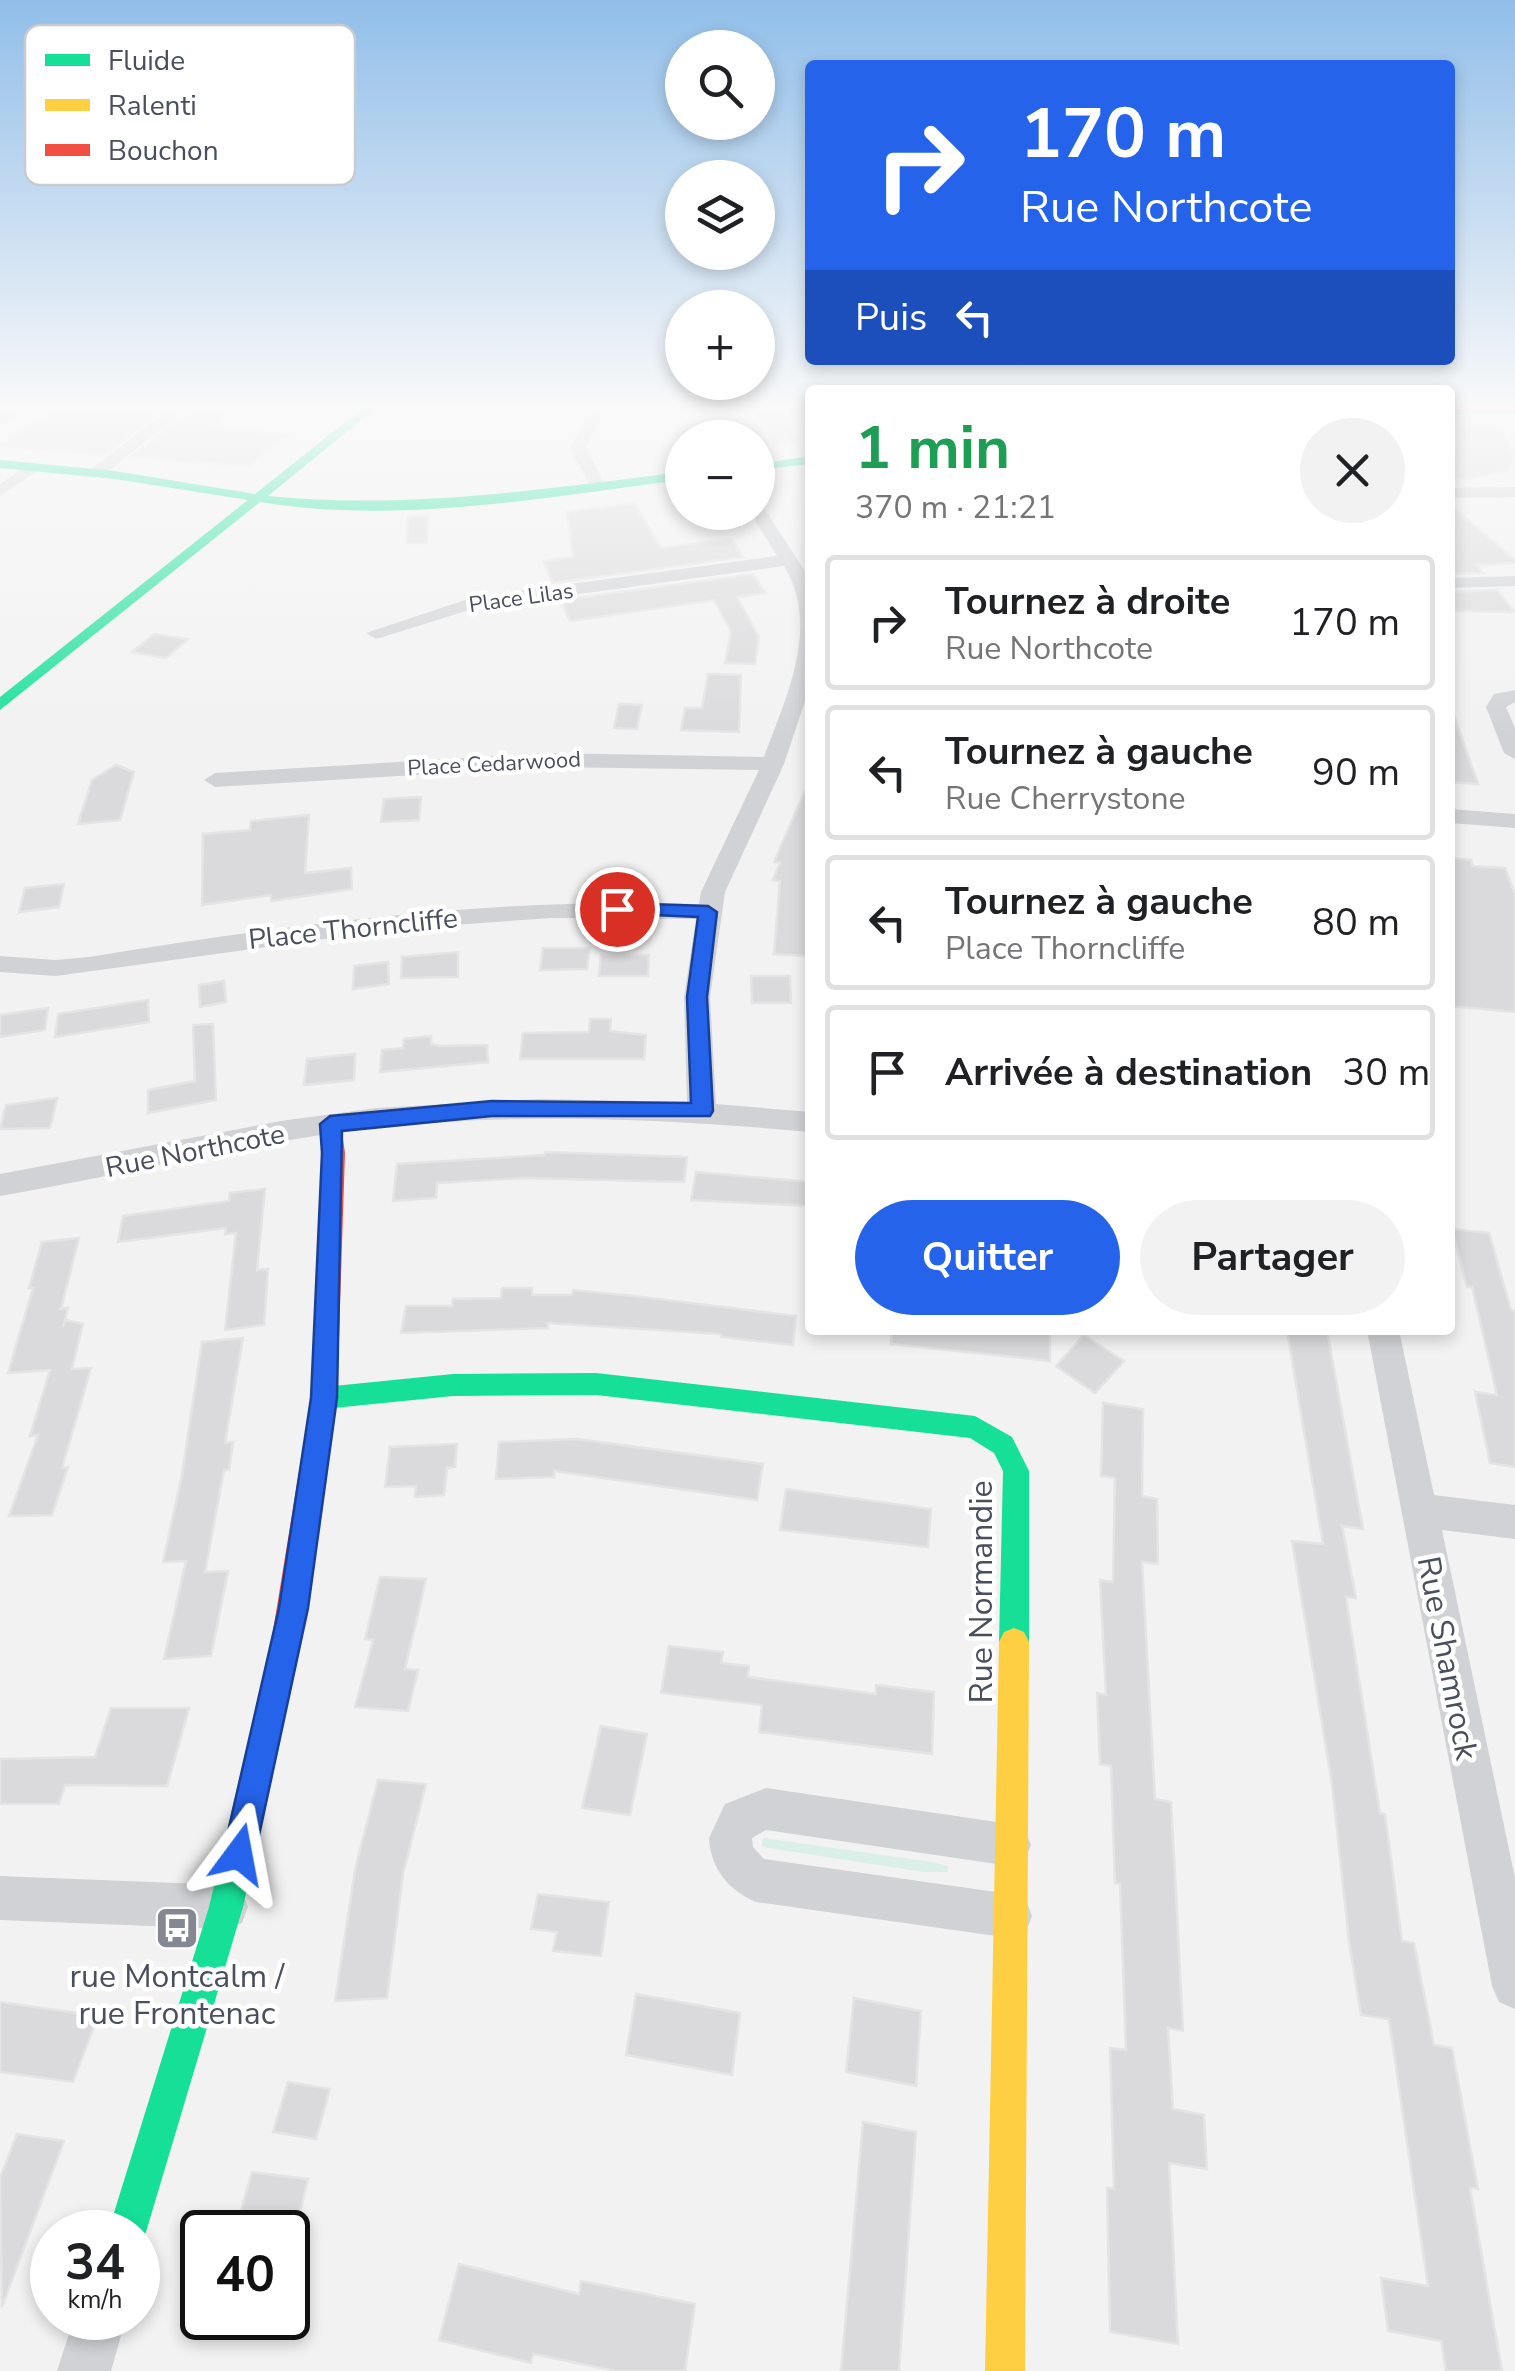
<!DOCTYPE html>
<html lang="fr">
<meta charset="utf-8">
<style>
:root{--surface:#fff;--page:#f2f2f2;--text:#202124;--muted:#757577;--line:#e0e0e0;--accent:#2563eb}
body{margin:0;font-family:"Nunito Sans",sans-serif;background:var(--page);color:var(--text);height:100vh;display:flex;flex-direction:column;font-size:38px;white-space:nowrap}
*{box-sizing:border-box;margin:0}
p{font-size:32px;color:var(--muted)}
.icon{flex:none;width:55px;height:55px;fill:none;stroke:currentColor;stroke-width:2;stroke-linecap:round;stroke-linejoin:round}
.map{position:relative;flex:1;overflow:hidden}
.details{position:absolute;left:805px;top:385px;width:650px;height:950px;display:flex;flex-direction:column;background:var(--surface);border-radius:10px;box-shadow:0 5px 15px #0003}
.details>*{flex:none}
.top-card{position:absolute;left:805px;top:60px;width:650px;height:305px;border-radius:10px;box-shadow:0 5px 15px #0003;background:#2563eb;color:#fff;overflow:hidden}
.fabs{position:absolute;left:665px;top:30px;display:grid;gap:20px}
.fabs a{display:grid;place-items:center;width:110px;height:110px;border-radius:50%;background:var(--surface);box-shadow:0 5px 15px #0003;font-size:50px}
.speed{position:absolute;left:30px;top:2210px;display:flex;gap:20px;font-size:50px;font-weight:700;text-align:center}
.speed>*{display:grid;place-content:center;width:130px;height:130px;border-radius:50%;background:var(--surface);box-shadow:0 5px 15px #0003;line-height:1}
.speed small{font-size:25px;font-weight:400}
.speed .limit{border:5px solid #111;border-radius:15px;background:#fff;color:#111}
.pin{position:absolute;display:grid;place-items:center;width:85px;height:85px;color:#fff;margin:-42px;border:5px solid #fff;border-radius:50%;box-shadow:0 2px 10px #0007}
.me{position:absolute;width:110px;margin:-55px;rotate:13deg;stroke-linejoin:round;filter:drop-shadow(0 0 8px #0008)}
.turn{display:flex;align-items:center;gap:35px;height:210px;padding:0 50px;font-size:45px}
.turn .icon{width:130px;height:130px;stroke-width:2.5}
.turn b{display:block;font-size:70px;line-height:85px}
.then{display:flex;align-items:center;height:95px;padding:0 50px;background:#0003;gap:20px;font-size:38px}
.round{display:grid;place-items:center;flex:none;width:105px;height:105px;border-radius:52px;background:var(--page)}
.summary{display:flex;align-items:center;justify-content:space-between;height:170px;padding:0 50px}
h1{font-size:60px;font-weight:700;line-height:75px;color:#1e9e55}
.button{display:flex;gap:20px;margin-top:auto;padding:20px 50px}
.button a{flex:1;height:115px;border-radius:60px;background:var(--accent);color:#fff;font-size:40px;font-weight:700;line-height:115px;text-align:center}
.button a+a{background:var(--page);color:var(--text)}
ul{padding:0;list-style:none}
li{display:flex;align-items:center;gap:30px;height:135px;margin:0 20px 15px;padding:0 30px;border:5px solid var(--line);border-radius:10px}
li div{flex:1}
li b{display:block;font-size:38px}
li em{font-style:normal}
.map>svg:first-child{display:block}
.green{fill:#d9efe8}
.building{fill:#dadadc;stroke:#e4e4e5;stroke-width:2.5}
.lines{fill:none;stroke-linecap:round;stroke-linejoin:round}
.street{fill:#d1d2d5;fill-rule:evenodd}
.fast{fill:#16e098;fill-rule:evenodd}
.slow{fill:#ffcf43;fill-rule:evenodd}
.jam{fill:#f24e42;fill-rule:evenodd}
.route{fill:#2563eb;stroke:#184099;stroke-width:2.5}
.labels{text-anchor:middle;stroke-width:9;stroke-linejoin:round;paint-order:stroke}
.far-street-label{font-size:22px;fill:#4a4f5e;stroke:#fff}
.street-label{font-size:28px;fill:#4a4f5e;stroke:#fff}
.near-street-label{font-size:32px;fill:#4a4f5e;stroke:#fff}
.near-poi-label{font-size:32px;fill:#4a4f5e;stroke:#fff}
.key{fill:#fff;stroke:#c9cacf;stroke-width:2.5}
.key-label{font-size:28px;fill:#4a4f5e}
</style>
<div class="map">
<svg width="1515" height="2371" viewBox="0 0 1515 2371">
<rect width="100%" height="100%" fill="#f2f2f2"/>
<!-- green -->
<path class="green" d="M 763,1838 L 938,1863 L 948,1867 L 947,1872 L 924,1872 L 762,1847 Z"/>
<!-- building -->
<g class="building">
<path d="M 53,408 L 123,413 L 131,408 L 165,408 L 104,455 L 0,446 Z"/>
<path d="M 190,409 L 229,411 L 212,427 L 288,434 L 249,466 L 132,457 Z"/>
<path d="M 781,409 L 798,442 L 774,445 L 758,411 Z"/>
<path d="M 1450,424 L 1501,428 L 1513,452 L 1508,471 L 1450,481 Z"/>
<path d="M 634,503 L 661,548 L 732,539 L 743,557 L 553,583 L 544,561 L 573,557 L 567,512 Z"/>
<path d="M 1450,505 L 1515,560 L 1515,563 L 1477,565 L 1483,573 L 1450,574 Z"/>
<path d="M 428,516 L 427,543 L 407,543 L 408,517 Z"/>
<path d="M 753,574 L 765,593 L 737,597 L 759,637 L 755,664 L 725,663 L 731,632 L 714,600 L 570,621 L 561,600 Z"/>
<path d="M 1497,590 L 1515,612 L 1450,611 L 1450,592 Z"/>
<path d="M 154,634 L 188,639 L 166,658 L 132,652 Z"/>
<path d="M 708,674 L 741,675 L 739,732 L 681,730 L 685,708 L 702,708 Z"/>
<path d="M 619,704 L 642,705 L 637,729 L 614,728 Z"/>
<path d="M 1453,713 L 1478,784 L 1450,782 Z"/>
<path d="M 116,765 L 134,772 L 120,820 L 78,824 L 92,780 Z"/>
<path d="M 810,779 L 810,956 L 774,954 L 780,881 L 773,880 L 780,863 L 774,862 Z"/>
<path d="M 421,797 L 419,820 L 381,822 L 384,799 Z"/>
<path d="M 309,815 L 305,873 L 351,868 L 352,889 L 271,901 L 271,895 L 202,905 L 203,834 L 250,830 L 251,821 Z"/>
<path d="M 1450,858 L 1471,860 L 1473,866 L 1505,868 L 1515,894 L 1515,1012 L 1450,1006 Z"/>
<path d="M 64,884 L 59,907 L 19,912 L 25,888 Z"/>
<path d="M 543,948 L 590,948 L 587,969 L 540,970 Z"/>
<path d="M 458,952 L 458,977 L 401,978 L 402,957 Z"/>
<path d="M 601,955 L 649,955 L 648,976 L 599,976 Z"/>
<path d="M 388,962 L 389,984 L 353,989 L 354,966 Z"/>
<path d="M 751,976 L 790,976 L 791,1003 L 752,1003 Z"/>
<path d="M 224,981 L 226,1002 L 200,1007 L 199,985 Z"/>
<path d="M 148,1000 L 149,1022 L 55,1037 L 58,1014 Z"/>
<path d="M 48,1008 L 45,1030 L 0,1037 L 0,1015 Z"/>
<path d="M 590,1019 L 611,1019 L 610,1031 L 646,1035 L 644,1059 L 520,1059 L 523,1033 L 589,1032 Z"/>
<path d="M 213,1024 L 216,1100 L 148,1113 L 148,1090 L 195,1081 L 193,1025 Z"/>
<path d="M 431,1036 L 431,1044 L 440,1046 L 487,1045 L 488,1062 L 380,1072 L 382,1050 L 403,1048 L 404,1039 Z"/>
<path d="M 355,1054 L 354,1080 L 304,1085 L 307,1059 Z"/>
<path d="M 57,1098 L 50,1128 L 0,1129 L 6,1105 Z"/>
<path d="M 545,1152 L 687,1157 L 684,1182 L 525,1178 L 437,1183 L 436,1198 L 393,1201 L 397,1164 L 545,1155 Z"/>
<path d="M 696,1172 L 810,1182 L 810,1206 L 691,1200 Z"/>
<path d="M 265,1189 L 257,1270 L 268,1269 L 264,1325 L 225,1330 L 236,1233 L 225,1234 L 226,1228 L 118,1242 L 123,1216 L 229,1201 L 230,1193 Z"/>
<path d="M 1452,1229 L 1489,1233 L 1511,1310 L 1515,1311 L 1515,1467 L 1490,1463 L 1475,1392 L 1497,1395 L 1472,1287 L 1467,1287 Z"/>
<path d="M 79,1238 L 61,1309 L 68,1308 L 63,1327 L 66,1320 L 83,1324 L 72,1369 L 91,1368 L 62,1468 L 68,1467 L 52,1515 L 9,1516 L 38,1435 L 30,1436 L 50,1370 L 8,1373 L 33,1288 L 29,1288 L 42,1242 Z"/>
<path d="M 502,1288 L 532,1288 L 532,1295 L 572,1295 L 573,1290 L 634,1296 L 796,1316 L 793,1345 L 721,1337 L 721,1334 L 548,1323 L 548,1328 L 401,1333 L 406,1306 L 452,1306 L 453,1299 L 501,1298 Z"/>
<path d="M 892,1330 L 1050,1330 L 1050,1361 L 891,1344 Z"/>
<path d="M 1287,1330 L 1327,1330 L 1363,1529 L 1342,1526 L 1356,1598 L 1346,1597 L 1380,1813 L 1385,1814 L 1402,1941 L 1414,1943 L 1434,2045 L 1452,2048 L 1478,2189 L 1470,2188 L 1502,2371 L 1446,2371 L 1441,2341 L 1388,2331 L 1381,2278 L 1428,2286 L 1389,2019 L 1361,2015 L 1349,1941 L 1332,1784 L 1292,1541 L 1323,1544 Z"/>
<path d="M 1084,1335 L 1124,1361 L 1095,1393 L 1056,1366 Z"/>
<path d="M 243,1338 L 225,1443 L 233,1442 L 229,1470 L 224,1470 L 205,1572 L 228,1571 L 211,1656 L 164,1659 L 186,1561 L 163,1562 L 182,1475 L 202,1342 Z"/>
<path d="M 1103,1403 L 1143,1409 L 1142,1496 L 1157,1499 L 1158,1564 L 1142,1562 L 1155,1799 L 1171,1802 L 1176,1892 L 1183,2031 L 1168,2028 L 1173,2109 L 1204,2115 L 1207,2169 L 1169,2163 L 1178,2344 L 1110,2332 L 1107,2188 L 1114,2189 L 1110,2048 L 1126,2050 L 1120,1884 L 1115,1883 L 1111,1766 L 1100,1764 L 1097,1693 L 1106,1695 L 1100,1580 L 1113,1582 L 1115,1478 L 1101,1476 Z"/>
<path d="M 577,1439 L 763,1464 L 757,1500 L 554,1471 L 554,1477 L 496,1479 L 499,1442 Z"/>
<path d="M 457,1444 L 455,1467 L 447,1468 L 444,1495 L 415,1497 L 416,1486 L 385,1487 L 390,1447 Z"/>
<path d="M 786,1489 L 931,1509 L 928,1547 L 780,1530 Z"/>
<path d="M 380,1577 L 426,1579 L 405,1669 L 418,1670 L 408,1711 L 355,1707 L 373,1640 L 365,1639 Z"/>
<path d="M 669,1646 L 723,1652 L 721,1663 L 749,1666 L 748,1677 L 876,1694 L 876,1685 L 934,1692 L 932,1754 L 759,1732 L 762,1705 L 661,1693 Z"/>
<path d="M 111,1708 L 189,1708 L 167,1786 L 65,1785 L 59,1804 L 0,1804 L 0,1759 L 95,1757 Z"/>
<path d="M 601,1726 L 647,1734 L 630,1815 L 582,1808 Z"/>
<path d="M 378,1780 L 426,1784 L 403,1874 L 387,1998 L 335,2001 L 355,1870 Z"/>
<path d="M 538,1894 L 609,1902 L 601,1956 L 553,1951 L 557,1932 L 531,1929 Z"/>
<path d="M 636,1994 L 740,2013 L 732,2075 L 626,2055 Z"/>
<path d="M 854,1998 L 921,2011 L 916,2086 L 846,2072 Z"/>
<path d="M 0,2002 L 98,2016 L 73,2082 L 0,2072 Z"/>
<path d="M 288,2082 L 330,2089 L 316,2139 L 273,2132 Z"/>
<path d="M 863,2122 L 916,2132 L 899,2371 L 841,2371 Z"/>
<path d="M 17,2134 L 64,2141 L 2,2307 L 0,2178 Z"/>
<path d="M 252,2172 L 308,2179 L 295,2232 L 235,2232 Z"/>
<path d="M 459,2264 L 579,2294 L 581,2281 L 695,2304 L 685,2371 L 616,2371 L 533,2354 L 531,2363 L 439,2340 Z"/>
</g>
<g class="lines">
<!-- street -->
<g class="street">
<path d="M 11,408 L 28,408 L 0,427 L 0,415 Z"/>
<path d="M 171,408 L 187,408 L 102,476 L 90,476 L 90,470 Z"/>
<path d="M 592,408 L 606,408 L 586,448 L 606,486 L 598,491 L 590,486 L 570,448 Z"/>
<path d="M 29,464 L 43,467 L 0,496 L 0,484 Z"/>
<path d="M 1515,487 L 1515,497 L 1450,498 L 1450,488 Z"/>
<path d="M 758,507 L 764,508 L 810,579 L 810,686 L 784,764 L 725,892 L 710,997 L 716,1104 L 810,1112 L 810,1132 C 666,1119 520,1112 376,1128 C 249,1142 125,1175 0,1196 L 0,1174 L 281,1121 L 376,1108 L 539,1099 L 687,1102 L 684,997 L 696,919 L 552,918 L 397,929 L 56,976 L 0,972 L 0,956 L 56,960 L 89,957 C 292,924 493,897 699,904 L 701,892 L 759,770 L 549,767 L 215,787 L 204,780 L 215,773 L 549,753 L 764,757 C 786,697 821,626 784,566 L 476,608 L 376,639 L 366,633 L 474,597 L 777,556 L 750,512 L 758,512 Z"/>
<path d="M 1515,576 L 1515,586 L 1450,588 L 1450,578 Z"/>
<path d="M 1515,690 L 1515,702 L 1506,707 L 1515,728 L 1515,759 L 1504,753 L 1486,707 L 1494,694 Z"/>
<path d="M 1450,809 L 1515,814 L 1515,828 L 1450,823 Z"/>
<path d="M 1367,1330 L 1399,1330 L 1434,1495 L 1515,1505 L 1515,1539 L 1442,1530 L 1515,1878 L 1515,2009 L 1499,2002 L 1492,1986 Z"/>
<path d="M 766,1788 L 1010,1824 L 1025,1830 L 1031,1845 L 1025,1860 L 1010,1866 L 766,1830 L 752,1838 L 753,1847 L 764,1859 L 1010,1894 L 1026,1900 L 1032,1916 L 1026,1932 L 1010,1938 L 756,1902 C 728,1890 711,1869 709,1838 L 725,1804 Z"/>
<path d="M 0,1876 L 226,1885 L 242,1891 L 248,1907 L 242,1923 L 226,1929 L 0,1920 Z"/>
<path d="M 74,2318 L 126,2318 L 111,2371 L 57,2371 Z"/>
</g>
<!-- fast -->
<g class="fast">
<path d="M 363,408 L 376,408 L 268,496 C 411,510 541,489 682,472 L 682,480 C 544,497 400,525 260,502 L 0,710 L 0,697 L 248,500 L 115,479 L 0,468 L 0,460 L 115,471 L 255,494 Z"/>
<rect x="1450" y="409" width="65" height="6"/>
<path d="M 810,456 L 810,464 L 758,470 L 758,464 Z"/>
<path d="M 596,1373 L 975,1416 L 1012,1437 L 1029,1471 L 1029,1642 L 1024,1652 L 1014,1656 L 1004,1652 L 999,1642 L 1003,1471 L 994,1453 L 970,1438 L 596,1395 L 453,1396 L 324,1409 L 315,1406 L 311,1398 L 315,1390 L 324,1387 L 453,1374 Z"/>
<path d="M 285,1635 L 295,1639 L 300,1649 L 243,1907 L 146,2232 L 138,2247 L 138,2232 L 108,2232 L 209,1907 L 270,1649 L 275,1639 Z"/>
</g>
<!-- slow -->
<path class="slow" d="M 1014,1628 L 1024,1632 L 1029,1642 L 1025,2371 L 985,2371 L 999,1642 L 1004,1632 Z"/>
<!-- jam -->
<path class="jam" d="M 330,1116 L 341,1124 L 345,1153 L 337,1398 L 300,1649 L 295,1659 L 285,1663 L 275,1659 L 270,1649 L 311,1398 L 323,1153 L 319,1124 Z"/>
</g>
<!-- sky -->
<linearGradient id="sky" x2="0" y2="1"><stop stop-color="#91bee9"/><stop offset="0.55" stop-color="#f9f9f9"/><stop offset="1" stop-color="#f9f9f9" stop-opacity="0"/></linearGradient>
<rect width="1515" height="740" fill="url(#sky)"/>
<!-- route -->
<path class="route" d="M 617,903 L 708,906 L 717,912 L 707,997 L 713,1111 L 710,1116 L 492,1116 L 342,1131 L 337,1398 L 308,1608 L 255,1854 L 251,1865 L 239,1870 L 227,1865 L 223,1854 L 279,1608 L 311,1398 L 322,1153 L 320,1124 L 330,1116 L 492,1101 L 691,1103 L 687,997 L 698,917 L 610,913 L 610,905 Z"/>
<!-- icons -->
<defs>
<g id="bus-square" transform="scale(2.25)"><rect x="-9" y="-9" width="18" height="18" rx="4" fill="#858892" stroke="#fff"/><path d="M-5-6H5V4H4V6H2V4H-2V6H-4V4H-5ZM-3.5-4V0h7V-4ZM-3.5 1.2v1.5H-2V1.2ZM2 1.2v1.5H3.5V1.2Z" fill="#fff"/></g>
</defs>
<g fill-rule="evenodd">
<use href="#bus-square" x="177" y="1928"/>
</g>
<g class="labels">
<!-- far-street labels -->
<g class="far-street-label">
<text transform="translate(521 597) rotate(-8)" y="8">Place Lilas</text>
<text transform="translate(494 763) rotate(-3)" y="8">Place Cedarwood</text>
</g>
<!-- street labels -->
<g class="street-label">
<text transform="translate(353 928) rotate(-6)" y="10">Place Thorncliffe</text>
<text transform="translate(195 1150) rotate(-11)" y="10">Rue Northcote</text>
</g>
<!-- near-street labels -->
<g class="near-street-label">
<text transform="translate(981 1592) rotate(-90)" y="11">Rue Normandie</text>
<text transform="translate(1448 1658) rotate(79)" y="11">Rue Shamrock</text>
</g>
<!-- near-poi labels -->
<g class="near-poi-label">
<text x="177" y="1987">rue Montcalm /<tspan x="177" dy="37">rue Frontenac</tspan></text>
</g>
</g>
<!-- legend -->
<rect x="25" y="25" width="330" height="160" rx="15" class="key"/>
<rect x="45" y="54" width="45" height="12" fill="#16e098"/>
<rect x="45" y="99" width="45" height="12" fill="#ffcf43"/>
<rect x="45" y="144" width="45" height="12" fill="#f24e42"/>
<g class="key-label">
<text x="108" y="70">Fluide</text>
<text x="108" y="115">Ralenti</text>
<text x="108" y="160">Bouchon</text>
</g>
</svg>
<div class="fabs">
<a><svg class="icon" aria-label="search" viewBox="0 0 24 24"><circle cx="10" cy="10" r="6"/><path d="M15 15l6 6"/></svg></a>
<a><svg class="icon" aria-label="layers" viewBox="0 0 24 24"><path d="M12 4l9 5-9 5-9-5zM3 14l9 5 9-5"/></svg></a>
<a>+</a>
<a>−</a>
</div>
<div class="speed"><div>34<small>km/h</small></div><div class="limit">40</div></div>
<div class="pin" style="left:617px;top:909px;background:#d93025"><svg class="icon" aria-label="arrive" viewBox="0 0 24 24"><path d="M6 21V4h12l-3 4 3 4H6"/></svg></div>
<svg class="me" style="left:239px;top:1854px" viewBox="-20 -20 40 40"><path d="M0-17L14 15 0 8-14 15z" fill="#2563eb" stroke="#fff" stroke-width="4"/></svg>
<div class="top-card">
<div class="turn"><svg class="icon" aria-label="right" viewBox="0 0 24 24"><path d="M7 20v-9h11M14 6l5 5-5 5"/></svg><div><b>170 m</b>Rue Northcote</div></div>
<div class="then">Puis<svg class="icon" aria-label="left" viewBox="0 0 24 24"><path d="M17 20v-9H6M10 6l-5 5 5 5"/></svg></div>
</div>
<section class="details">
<div class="summary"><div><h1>1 min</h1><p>370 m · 21:21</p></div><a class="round"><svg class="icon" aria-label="close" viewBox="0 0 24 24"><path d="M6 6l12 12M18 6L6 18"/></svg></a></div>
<ul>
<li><svg class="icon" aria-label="right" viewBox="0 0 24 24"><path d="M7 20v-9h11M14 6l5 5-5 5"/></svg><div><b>Tournez à droite</b><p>Rue Northcote</p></div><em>170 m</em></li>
<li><svg class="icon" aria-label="left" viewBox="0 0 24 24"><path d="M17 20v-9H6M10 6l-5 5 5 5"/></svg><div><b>Tournez à gauche</b><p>Rue Cherrystone</p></div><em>90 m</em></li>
<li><svg class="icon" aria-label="left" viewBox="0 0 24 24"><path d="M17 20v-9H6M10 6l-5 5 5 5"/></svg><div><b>Tournez à gauche</b><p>Place Thorncliffe</p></div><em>80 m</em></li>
<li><svg class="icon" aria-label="arrive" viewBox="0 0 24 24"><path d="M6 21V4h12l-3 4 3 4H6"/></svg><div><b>Arrivée à destination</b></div><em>30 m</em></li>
</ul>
<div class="button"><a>Quitter</a><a>Partager</a></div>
</section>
</div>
